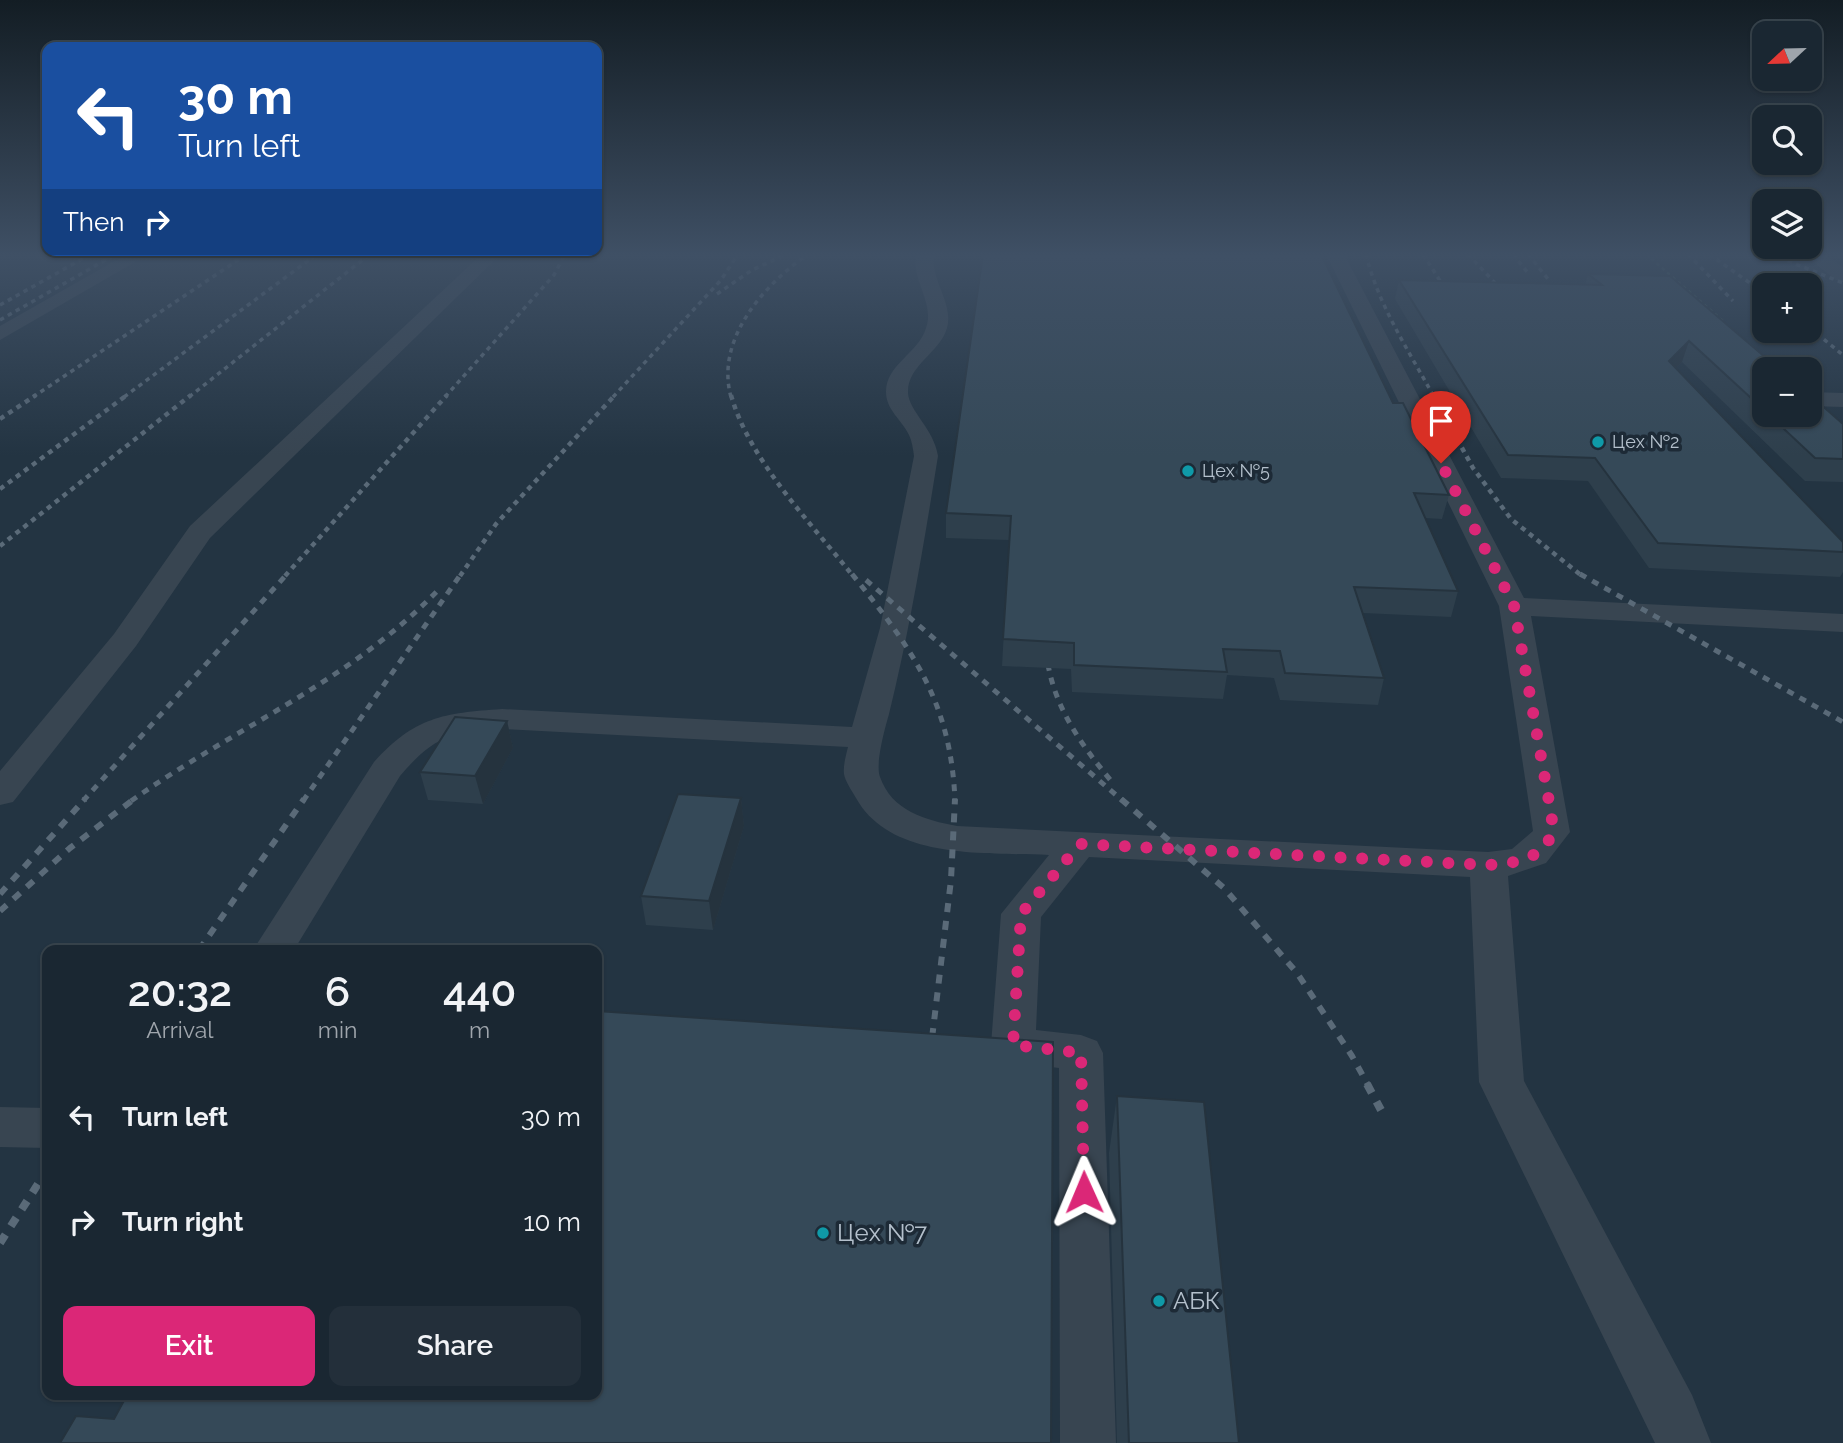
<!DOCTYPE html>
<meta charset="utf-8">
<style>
:root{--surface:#1a2732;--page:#232f3a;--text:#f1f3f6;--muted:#9fa5ac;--line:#38444d;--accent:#db2777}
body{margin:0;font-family:Raleway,sans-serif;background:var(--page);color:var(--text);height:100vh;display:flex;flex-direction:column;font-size:26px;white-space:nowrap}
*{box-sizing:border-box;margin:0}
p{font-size:23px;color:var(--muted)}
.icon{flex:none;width:38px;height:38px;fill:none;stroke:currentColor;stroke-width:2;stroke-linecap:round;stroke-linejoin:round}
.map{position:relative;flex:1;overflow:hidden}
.drawer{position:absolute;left:42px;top:945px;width:560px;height:455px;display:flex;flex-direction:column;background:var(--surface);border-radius:14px;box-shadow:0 2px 5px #0004,0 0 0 2px var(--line)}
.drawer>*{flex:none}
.guide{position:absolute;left:42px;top:42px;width:560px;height:214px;border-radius:14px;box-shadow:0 2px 5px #0004,0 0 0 2px var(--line);background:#1a4fa0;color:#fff;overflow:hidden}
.needle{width:46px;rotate:248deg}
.controls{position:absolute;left:1752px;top:21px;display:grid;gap:14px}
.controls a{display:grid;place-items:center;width:70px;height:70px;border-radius:14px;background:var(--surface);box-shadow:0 2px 5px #0004,0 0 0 2px var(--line);font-size:35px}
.pin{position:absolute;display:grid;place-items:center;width:60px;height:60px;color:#fff;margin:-72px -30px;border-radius:50% 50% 50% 0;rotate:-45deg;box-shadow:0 0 7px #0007}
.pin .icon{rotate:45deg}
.me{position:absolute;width:77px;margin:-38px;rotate:359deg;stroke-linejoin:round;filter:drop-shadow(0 0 5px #0008)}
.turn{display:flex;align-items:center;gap:24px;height:147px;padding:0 21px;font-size:32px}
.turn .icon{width:91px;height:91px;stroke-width:2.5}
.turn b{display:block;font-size:49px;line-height:60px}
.then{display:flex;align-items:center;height:66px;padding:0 21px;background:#0003;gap:14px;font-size:26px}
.eta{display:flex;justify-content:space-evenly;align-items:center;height:119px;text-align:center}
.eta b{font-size:42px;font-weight:600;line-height:49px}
.cta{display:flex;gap:14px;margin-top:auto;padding:14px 21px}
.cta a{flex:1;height:80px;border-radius:14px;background:var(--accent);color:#fff;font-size:28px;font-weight:600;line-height:80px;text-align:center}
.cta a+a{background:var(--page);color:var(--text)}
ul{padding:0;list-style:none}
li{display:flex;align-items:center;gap:21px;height:105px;padding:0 21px}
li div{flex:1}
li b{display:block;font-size:26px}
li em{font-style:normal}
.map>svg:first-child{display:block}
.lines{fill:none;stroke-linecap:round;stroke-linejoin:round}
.path{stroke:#3f5a59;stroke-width:2.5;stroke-dasharray:3.5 3.5;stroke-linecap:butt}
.minor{fill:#384551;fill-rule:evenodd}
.rail-far4{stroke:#5a6a78;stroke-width:3.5;stroke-dasharray:4.5 4.5;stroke-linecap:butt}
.rail-far3{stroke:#5a6a78;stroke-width:4.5;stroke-dasharray:5 5;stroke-linecap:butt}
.rail-far2{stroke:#5a6a78;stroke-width:5;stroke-dasharray:7 7;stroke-linecap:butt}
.rail-far1{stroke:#5a6a78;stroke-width:6;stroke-dasharray:9 9;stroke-linecap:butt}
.rail{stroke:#5a6a78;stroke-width:8;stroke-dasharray:10 10;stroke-linecap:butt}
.wall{fill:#2e3f4c}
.shaded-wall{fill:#25333e}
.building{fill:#354958;stroke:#25333e;stroke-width:2}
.route{stroke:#db2777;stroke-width:12;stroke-dasharray:0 21.6}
.culture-dot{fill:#0f9aa8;stroke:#1d2a36;stroke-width:2.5}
.labels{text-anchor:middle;stroke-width:7;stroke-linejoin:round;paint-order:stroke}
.far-poi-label{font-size:18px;fill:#b4c0cc;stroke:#1d2a36;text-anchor:start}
.near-poi-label{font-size:24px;fill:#b4c0cc;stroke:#1d2a36;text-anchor:start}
</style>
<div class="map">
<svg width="1843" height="1443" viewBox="0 0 1843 1443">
<rect width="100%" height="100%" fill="#233442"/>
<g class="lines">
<!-- path -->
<path class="path" d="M 1646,254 L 1723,321"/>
<!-- minor -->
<g class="minor">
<path d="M 127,254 L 149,254 L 0,340 L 0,326 Z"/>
<path d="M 482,254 L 501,254 L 210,538 L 136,646 L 13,802 L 0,805 L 0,771 L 114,634 L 190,526 Z"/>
<path d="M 916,254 L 934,254 C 930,280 954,303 947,328 C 940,353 907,365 908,393 C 909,411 934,429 938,456 C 924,543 910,629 889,714 C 885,728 875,764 880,777 C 892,811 925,820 957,826 L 1488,852 L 1512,849 L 1533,831 L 1499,606 L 1326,254 L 1344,254 L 1524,598 L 1843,614 L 1843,632 L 1531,616 L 1570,832 L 1546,863 L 1508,876 L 1524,1081 L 1692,1395 L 1711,1443 L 1655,1443 L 1479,1082 L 1470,877 L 1089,857 L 1041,917 L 1036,1030 L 1081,1035 L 1097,1041 L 1103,1053 L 1116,1443 L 1060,1443 L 1059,1068 L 1013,1062 L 997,1057 L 991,1045 L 1001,914 L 1049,855 C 987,852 891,861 856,798 C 852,791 845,781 844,774 C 843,766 846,755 848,747 L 502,729 C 451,732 434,736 400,776 L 294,950 L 253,950 L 374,762 C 415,717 443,713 502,709 L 852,727 L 880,628 L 914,456 C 913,449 912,441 909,435 C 902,420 886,410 886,392 C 886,364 919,353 926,328 C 935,303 911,280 916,254 Z"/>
<path d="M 1803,254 L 1824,254 L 1843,267 L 1843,282 L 1836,280 Z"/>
<path d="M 1810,392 L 1843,393 L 1843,407 L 1810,406 Z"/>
<path d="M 0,1107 L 47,1108 L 47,1148 L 0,1147 Z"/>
</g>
<!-- rail-far4 -->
<g class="rail-far4">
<path d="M 1366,254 C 1378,305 1409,351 1434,397"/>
<path d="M 1423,254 L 1451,298"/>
<path d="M 1468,254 L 1508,297"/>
<path d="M 1513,254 L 1528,273"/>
<path d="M 1528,254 L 1548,279"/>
<path d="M 1688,254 L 1733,301"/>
<path d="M 1709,254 L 1764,293"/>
<path d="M 1771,254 L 1843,283"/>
<path d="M 717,294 L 752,270 L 787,254"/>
<path d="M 0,305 L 91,254"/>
<path d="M 0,320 L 116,254"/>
<path d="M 1810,328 L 1843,355"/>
<path d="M 33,397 L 247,254"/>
<path d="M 124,397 L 317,254"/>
<path d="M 189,397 L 370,254"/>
<path d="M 445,397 L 554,275 L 565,254"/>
<path d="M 613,397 L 721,280 L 738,254"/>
<path d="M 731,397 C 715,339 764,285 808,254"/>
</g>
<!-- rail-far3 -->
<g class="rail-far3">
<path d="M 731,395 C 749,460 811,523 853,576"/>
<path d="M 1433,395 L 1473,468 L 1511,519 L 1582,576"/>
<path d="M 0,419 L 36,395"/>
<path d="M 0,489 L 127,395"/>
<path d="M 0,546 L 191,395"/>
<path d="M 285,576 L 447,395"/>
<path d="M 460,576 L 496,524 L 615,395"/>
</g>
<!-- rail-far2 -->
<g class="rail-far2">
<path d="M 852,574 C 912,649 951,701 955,801"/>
<path d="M 1580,574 L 1843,722"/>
<path d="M 866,580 L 1123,801"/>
<path d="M 1046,650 C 1051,703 1079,742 1112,782"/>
<path d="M 83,801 L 287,574"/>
<path d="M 131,801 C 234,728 353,680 441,587"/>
<path d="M 303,801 L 461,574"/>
</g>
<!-- rail-far1 -->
<g class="rail-far1">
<path d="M 1121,799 L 1224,888 L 1297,973 L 1352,1056 L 1368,1085"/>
<path d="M 0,894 L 85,799"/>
<path d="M 0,911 L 70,848 L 134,799"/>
<path d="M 199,950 L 304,799"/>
<path d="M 930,1055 L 951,880 L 955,799"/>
</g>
<!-- rail -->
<g class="rail">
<path d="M 1367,1084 L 1381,1110"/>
<path d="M 0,1243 L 47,1170"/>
</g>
</g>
<!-- wall -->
<g class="wall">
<path d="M 1588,274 L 1764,369 L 1764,415 L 1810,415 L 1843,424 L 1843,482 L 1805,481 L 1682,362 L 1676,368 L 1843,542 L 1843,572 L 1840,577 L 1649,568 L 1588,481 L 1501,478 L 1395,299 L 1399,280 L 1585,285 Z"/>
<path d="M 1393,403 L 1449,495 L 1442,519 L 1425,518 L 1458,591 L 1451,617 L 1363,613 L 1384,678 L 1378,705 L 1280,700 L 1274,678 L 1227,675 L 1223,699 L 1072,692 L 1071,669 L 1002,666 L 1009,540 L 946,538 L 946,513 Z"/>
<path d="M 507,721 L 513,748 L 483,804 L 428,800 L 420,772 Z"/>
<path d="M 741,798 L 744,826 L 713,930 L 646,925 L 641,896 Z"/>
<path d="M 1117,1096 L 1239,1443 L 1117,1443 L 1109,1153 Z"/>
</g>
<!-- shaded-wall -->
<g class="shaded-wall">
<path d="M 1689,341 L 1682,362 L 1662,382 L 1669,361 Z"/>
<path d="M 507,721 L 513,748 L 483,804 L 475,776 Z"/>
<path d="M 741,798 L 744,826 L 713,930 L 709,901 Z"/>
</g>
<!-- building -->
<g class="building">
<path d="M 983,254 L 1321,254 L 1393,403 L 1403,403 L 1449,495 L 1414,493 L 1458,591 L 1354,587 L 1384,678 L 1285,673 L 1280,651 L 1223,649 L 1227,672 L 1074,665 L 1074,643 L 1003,639 L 1011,516 L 946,513 Z"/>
<path d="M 1588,274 L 1670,276 L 1779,369 L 1764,369 L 1764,410 L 1689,341 L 1669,361 L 1843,542 L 1843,552 L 1658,543 L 1595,458 L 1508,455 L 1399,280 L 1602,285 Z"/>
<path d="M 1810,395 L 1843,424 L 1843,459 L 1815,458 L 1769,415 L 1810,415 Z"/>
<path d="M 455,717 L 507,721 L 475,776 L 420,772 Z"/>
<path d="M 678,794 L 741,798 L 709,901 L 641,896 Z"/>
<path d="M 597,1011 L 1053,1042 L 1051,1443 L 60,1443 L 76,1416 L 114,1419 L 127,1395 L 597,1395 Z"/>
<path d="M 1117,1096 L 1204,1102 L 1239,1443 L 1129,1443 Z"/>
</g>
<!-- sky -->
<linearGradient id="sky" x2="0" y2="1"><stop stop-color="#131d24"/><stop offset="0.56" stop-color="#3f5065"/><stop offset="1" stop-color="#3f5065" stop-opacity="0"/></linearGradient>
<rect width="1843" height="456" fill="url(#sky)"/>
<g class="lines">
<!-- route -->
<path class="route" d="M 1084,1192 L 1081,1053 L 1013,1045 L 1021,914 L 1080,844 L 1488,865 C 1511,864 1548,859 1552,830 C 1553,823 1551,814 1550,807 L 1514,606 L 1441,463"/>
</g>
<!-- markers -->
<g class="culture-dot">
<circle cx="1598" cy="442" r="7"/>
<circle cx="1188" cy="471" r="7"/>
<circle cx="823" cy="1233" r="7"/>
<circle cx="1159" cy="1301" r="7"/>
</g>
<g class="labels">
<!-- far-poi labels -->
<g class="far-poi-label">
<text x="1612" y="448">Цех №2</text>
<text x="1202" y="477">Цех №5</text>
</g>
<!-- near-poi labels -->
<g class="near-poi-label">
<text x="837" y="1241">Цех №7</text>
<text x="1173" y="1309">АБК</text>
</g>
</g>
</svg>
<div class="controls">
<a><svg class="needle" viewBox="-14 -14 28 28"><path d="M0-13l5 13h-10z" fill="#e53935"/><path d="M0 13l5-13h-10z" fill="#9fa5ac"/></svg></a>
<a><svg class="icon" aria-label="search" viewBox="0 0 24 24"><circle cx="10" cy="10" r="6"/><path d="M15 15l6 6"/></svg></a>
<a><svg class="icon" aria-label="layers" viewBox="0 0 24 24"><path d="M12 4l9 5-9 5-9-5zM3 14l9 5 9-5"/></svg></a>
<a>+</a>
<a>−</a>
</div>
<div class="pin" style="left:1441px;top:463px;background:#d93025"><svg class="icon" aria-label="arrive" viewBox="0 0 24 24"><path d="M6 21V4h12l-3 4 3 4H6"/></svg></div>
<svg class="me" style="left:1084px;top:1192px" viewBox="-20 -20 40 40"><path d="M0-17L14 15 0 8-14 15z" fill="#db2777" stroke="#fff" stroke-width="4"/></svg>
<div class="guide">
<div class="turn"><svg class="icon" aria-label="left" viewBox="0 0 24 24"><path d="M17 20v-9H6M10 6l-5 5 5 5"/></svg><div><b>30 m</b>Turn left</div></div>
<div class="then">Then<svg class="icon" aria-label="right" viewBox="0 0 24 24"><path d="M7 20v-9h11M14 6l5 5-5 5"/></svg></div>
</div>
<section class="drawer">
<div class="eta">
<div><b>20:32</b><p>Arrival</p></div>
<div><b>6</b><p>min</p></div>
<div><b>440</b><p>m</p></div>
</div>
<ul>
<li><svg class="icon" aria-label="left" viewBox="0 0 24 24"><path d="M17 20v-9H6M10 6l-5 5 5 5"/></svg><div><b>Turn left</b></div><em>30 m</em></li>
<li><svg class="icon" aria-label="right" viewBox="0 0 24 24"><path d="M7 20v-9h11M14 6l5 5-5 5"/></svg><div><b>Turn right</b></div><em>10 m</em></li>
</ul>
<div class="cta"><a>Exit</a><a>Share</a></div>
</section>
</div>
